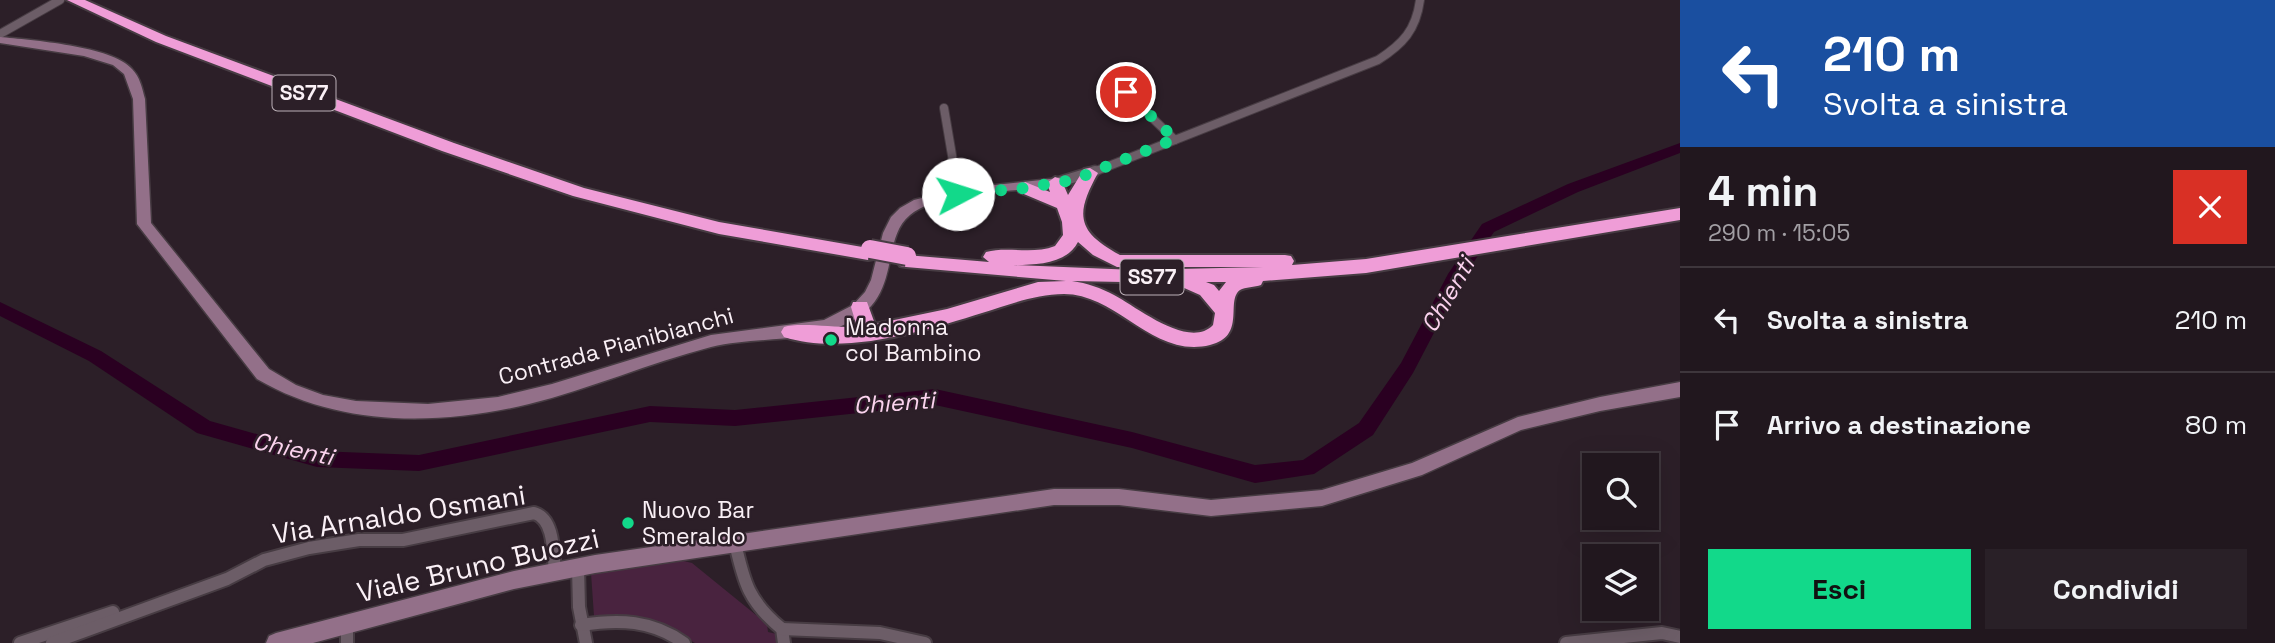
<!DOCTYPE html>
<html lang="it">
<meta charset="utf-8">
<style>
:root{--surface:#21171e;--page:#292027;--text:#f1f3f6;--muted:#a29fa4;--line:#3e363c;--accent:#12d98a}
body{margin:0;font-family:"Space Grotesk",sans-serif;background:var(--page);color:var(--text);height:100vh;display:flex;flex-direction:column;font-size:26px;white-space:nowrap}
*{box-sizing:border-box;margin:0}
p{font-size:23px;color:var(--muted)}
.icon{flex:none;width:38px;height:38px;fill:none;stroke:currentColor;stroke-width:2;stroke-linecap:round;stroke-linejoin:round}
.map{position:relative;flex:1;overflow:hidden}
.drawer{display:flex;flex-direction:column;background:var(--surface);width:595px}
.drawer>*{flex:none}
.banner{background:#1a4fa0;color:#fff;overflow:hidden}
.fabs{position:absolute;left:1582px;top:453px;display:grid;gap:14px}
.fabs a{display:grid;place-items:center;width:77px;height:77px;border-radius:0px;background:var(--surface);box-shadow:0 7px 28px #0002,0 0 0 2px var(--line);font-size:35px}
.pin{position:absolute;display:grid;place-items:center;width:60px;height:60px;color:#fff;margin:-30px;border:4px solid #fff;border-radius:50%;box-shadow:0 2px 7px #0007}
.me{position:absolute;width:77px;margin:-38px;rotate:85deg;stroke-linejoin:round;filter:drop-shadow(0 0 5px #0008)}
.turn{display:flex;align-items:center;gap:24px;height:147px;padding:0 28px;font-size:32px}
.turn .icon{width:91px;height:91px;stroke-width:2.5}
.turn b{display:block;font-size:49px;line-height:60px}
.round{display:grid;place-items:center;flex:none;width:74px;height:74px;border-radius:0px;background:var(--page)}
.headline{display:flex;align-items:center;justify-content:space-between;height:119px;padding:0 28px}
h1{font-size:42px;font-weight:700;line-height:52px}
.cta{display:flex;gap:14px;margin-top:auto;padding:14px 28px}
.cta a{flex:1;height:80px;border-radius:0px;background:var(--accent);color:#111;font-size:28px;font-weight:700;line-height:80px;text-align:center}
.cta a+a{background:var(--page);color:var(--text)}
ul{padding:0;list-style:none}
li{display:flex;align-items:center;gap:21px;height:105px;padding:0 28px;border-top:2px solid var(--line)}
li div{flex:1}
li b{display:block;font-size:26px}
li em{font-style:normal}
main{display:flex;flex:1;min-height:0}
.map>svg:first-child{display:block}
.green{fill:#49233f}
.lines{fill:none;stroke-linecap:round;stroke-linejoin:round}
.river{fill:#2a0021;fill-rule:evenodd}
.street-far2-casing{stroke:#473c43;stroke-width:10}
.street-far1-casing{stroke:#473c43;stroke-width:13}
.street-casing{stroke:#473c43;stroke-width:16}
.secondary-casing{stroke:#473c43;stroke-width:3}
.highway-casing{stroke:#473c43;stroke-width:4}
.street-far2{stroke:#6c5d67;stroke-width:8}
.street-far1{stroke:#6c5d67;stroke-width:10}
.street{stroke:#6c5d67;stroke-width:12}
.secondary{fill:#937089;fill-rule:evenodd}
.highway{fill:#ef9dd7;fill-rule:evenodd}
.highway-bridge-casing{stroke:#473c43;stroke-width:22;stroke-linecap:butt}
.highway-bridge{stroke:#ef9dd7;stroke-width:18}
.route{stroke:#12d98a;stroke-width:12;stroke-dasharray:0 21.6}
.poi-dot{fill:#12d98a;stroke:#2c1f28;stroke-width:2.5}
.labels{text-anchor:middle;stroke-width:5;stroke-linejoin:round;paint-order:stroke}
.shield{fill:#2c1f28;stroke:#bcb1b8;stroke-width:2}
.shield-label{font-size:21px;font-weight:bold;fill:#faf0f6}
.poi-label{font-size:23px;fill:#faf0f6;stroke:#2c1f28;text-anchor:start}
.street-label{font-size:23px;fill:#faf0f6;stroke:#2c1f28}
.water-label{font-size:24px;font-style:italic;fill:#fbd3ee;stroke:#2c1f28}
.near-street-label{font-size:28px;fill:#faf0f6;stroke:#2c1f28}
</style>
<main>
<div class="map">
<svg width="1680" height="643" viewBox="0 0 1680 643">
<rect width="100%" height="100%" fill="#2c1f28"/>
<!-- green -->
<path class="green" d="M 676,559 L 692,563 L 767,624 L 768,632 L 781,635 L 782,643 L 695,643 L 661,625 L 629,616 L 594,616 L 591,573 Z"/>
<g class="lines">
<!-- river -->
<path class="river" d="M 1680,143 L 1680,153 L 1578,192 L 1494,232 L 1461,281 L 1413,373 L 1373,435 L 1314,474 L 1255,483 L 1132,448 L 935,405 L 735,426 L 650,422 L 419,471 L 317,467 L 197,433 L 89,361 L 0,316 L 0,302 L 101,351 L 210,421 L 317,451 L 419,455 L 650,406 L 735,410 L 935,389 L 1132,432 L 1255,465 L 1303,460 L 1359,423 L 1401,363 L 1448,274 L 1482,224 L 1568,184 Z"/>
<!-- street-far2 casing -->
<g class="street-far2-casing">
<g id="street-far2">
<path d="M 0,34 L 60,0"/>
<path d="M 1109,76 L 1175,140"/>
<path d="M 944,108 L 955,173"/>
<path d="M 1091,173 L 1378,60 C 1403,44 1416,30 1420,0"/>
</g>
</g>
<!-- street-far1 casing -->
<g class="street-far1-casing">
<g id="street-far1">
<path d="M 954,171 L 958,194"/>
<path d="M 1059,182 L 1095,171"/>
</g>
</g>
<!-- street casing -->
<g class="street-casing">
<g id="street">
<path d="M 735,543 C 744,583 749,602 782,629 L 784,643"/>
<path d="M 578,567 L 579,607 L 586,643"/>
<path d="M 347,624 L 347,643"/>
<path d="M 581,625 C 619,619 652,620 684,643"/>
<path d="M 782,629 L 880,633 L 925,643"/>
<path d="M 20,643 L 113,612"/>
<path d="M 52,643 L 227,579 L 264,560 L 309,548 L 359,540 L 403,540 L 534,513 C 555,519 553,554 555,572"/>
<path d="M 1566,643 L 1662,633 L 1680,637"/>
</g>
</g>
<!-- secondary casing -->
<g class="secondary-casing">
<g id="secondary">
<path d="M 0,37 C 30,40 113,46 132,69 C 140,77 142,88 145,99 L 151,223 L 269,369 L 296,385 L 323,395 L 356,401 L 428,404 L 498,397 L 552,384 L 711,335 L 824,320 L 853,305 L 865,292 L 871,280 L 883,233 L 891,217 L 900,208 L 914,200 L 957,189 L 1059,178 L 1066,182 L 1059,186 C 1020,192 940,190 910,215 C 879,240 904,298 846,324 C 803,344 755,336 711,347 C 649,363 590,389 529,404 C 438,426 339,427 257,379 L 137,224 L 133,99 L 124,74 L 113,65 L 84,56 L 0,43 Z"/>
<path d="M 1680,382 L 1680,397 L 1600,411 L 1521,430 L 1422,475 L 1322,506 L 1211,516 L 1119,505 L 1054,505 L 595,573 L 514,589 L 313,643 L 266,643 L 269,636 L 276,633 L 514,571 L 595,555 L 1054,489 L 1119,489 L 1211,500 L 1322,490 L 1412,463 L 1518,417 L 1600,397 Z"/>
</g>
</g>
<!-- highway casing -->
<g class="highway-casing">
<g id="highway">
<path d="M 67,0 L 85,0 L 166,36 L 454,143 L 584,188 L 719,222 L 868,248 L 874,249 L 877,254 L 874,259 L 868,260 L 719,234 L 573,196 L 442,151 L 156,42 Z"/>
<path d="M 1090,168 L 1098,173 C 1076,213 1075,231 1120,255 L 1285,255 L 1291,256 L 1294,261 L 1292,265 L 1366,259 L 1680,208 L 1680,220 L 1366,273 L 1263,281 L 1261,285 C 1255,287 1245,287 1240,290 C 1225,301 1247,336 1210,345 C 1153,359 1118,294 1064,294 C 1035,294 1009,305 982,313 C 925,331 843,356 784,337 L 781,332 L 784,327 C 799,322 837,328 857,327 L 851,307 L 853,302 L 867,302 L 875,324 L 947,309 L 1038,282 L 1066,281 L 906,267 L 900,266 L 897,261 L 900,256 L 906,255 L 989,262 L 983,257 L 986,252 C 1008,246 1032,255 1055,246 L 1063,235 L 1062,222 L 1057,208 L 1019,192 L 1017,188 L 1025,182 L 1050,192 L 1047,183 L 1055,177 L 1061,179 L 1068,195 L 1084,169 ZM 1078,242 L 1093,255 L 1117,267 L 1263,267 L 1135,270 L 1013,265 C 1036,265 1067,264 1078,242 ZM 1072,281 L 1173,283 L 1200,295 L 1215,313 L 1213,325 C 1189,350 1137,307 1114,295 C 1101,288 1087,283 1072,281 ZM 1206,282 L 1226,282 L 1219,291 L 1214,285 Z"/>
</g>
</g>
<!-- street-far2 -->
<use href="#street-far2" class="street-far2"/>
<!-- street-far1 -->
<use href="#street-far1" class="street-far1"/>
<!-- street -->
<use href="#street" class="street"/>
<!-- secondary -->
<use href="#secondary" class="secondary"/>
<!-- highway -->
<use href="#highway" class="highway"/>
<!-- highway-bridge casing -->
<g class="highway-bridge-casing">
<path id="highway-bridge" d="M 870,249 L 907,256"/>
</g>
<!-- highway-bridge -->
<use href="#highway-bridge" class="highway-bridge"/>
</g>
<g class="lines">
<!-- route -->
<path class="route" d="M 958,194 L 1025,188 L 1073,180 L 1175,139 L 1126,92"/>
</g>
<!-- markers -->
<g class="poi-dot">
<circle cx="831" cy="340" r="7"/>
<circle cx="628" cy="523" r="7"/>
</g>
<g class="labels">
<!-- shield labels -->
<g class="shield">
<rect x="272.5" y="75.5" width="63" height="35" rx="5"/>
<rect x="1120.5" y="259.5" width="63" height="35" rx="5"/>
</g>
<g class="shield-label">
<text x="304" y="100">SS77</text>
<text x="1152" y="284">SS77</text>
</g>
<!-- poi labels -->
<g class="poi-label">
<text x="845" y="335">Madonna<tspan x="845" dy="26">col Bambino</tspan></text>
<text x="642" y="518">Nuovo Bar<tspan x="642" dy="26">Smeraldo</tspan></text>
</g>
<!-- street labels -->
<g class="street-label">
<text transform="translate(616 346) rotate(-15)" y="8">Contrada Pianibianchi</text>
</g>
<!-- water labels -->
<g class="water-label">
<text transform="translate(1448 295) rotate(-60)" y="8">Chienti</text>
<text transform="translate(894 403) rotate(-4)" y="8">Chienti</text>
<text transform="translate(293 449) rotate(12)" y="8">Chienti</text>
</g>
<!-- near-street labels -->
<g class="near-street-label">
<text transform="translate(399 514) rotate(-9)" y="10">Via Arnaldo Osmani</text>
<text transform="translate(478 565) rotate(-13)" y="10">Viale Bruno Buozzi</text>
</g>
</g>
</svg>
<div class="fabs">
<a><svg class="icon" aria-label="search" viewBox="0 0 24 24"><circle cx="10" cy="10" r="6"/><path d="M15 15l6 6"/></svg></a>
<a><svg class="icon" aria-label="layers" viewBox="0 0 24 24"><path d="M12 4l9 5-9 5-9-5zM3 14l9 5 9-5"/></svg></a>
</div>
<div class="pin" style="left:1126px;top:92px;background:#d93025"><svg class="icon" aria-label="arrive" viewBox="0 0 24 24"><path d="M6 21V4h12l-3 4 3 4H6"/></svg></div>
<svg class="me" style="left:958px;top:194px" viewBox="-20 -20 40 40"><circle r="19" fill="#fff"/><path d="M0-13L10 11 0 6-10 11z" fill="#12d98a"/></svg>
</div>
<section class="drawer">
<div class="banner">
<div class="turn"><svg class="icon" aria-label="left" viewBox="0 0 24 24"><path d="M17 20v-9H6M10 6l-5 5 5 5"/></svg><div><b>210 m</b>Svolta a sinistra</div></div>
</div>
<div class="headline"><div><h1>4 min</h1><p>290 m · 15:05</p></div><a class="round" style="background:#d93025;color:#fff"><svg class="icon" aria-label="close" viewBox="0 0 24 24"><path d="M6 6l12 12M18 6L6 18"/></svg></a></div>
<ul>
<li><svg class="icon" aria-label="left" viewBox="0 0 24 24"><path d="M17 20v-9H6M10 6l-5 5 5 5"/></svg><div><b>Svolta a sinistra</b></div><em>210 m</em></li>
<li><svg class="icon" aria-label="arrive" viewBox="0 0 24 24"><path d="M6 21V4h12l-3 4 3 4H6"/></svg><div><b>Arrivo a destinazione</b></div><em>80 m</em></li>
</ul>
<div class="cta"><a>Esci</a><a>Condividi</a></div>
</section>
</main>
